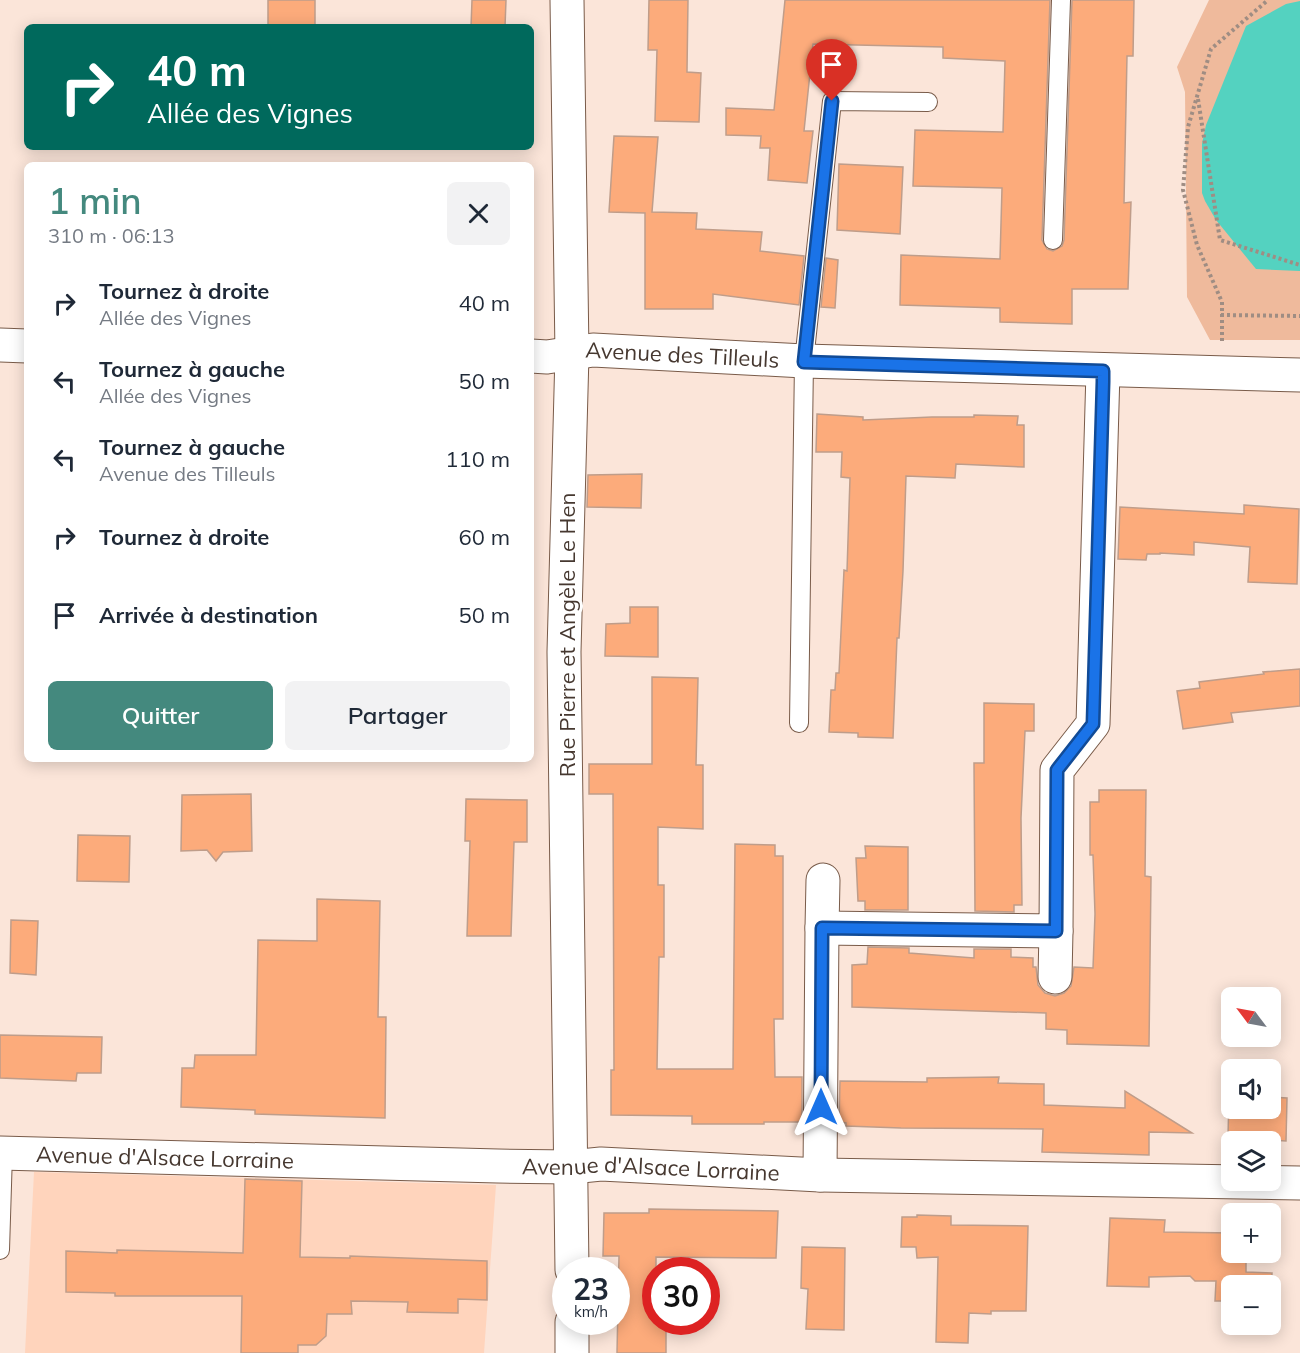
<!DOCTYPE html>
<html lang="fr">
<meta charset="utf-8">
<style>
:root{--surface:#fff;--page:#f2f2f3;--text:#1f2937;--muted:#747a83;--accent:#44897e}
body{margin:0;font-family:Mulish,sans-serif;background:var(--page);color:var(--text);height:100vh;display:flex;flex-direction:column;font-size:22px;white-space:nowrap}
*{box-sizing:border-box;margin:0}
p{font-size:20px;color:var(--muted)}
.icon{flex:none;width:33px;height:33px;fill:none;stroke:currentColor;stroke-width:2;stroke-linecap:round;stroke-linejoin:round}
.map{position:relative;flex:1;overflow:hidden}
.sheet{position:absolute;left:24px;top:162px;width:510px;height:600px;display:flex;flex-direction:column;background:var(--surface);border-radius:9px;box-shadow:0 3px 15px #0003}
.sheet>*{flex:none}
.hud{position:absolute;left:24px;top:24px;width:510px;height:126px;border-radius:9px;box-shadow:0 3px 15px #0003;background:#00695c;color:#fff;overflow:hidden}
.needle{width:39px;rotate:302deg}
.fabs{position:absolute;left:1221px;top:987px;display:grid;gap:12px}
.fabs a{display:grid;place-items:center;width:60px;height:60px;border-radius:9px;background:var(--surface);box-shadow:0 3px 15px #0003;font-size:30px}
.speed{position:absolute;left:552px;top:1257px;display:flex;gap:12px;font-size:30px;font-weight:700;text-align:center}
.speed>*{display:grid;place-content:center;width:78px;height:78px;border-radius:50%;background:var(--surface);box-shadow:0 3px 15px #0003;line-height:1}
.speed small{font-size:15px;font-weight:400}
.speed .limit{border:9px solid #d22;background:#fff;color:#111}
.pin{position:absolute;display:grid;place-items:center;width:51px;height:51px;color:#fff;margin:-62px -26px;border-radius:50% 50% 50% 0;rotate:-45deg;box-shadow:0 0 6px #0007}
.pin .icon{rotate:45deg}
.me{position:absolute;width:66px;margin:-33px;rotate:0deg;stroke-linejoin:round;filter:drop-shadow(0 0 4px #0008)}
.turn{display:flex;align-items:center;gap:21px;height:126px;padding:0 24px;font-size:27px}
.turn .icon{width:78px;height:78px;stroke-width:2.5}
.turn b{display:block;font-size:42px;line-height:51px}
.round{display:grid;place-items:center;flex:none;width:63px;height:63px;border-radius:9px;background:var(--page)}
.headline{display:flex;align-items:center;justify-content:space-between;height:102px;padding:0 24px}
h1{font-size:36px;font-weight:600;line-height:45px;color:var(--accent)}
.primary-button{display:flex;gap:12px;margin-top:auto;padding:12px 24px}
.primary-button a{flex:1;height:69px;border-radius:9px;background:var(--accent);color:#fff;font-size:24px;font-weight:600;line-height:69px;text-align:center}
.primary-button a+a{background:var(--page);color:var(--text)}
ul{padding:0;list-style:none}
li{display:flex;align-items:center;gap:18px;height:78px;padding:0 24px}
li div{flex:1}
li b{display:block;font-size:22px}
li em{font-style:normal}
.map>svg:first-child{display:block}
.built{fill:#ffd4bc}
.green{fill:#efba9c}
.water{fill:#54d2c0}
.building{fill:#fcab7b;stroke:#bf9d8a;stroke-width:1.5}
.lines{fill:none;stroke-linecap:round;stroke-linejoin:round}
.lane-casing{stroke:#795b49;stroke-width:20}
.street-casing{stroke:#795b49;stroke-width:35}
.path{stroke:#9f8d83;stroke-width:4;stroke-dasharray:3 3;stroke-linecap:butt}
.lane{stroke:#fff;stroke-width:18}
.street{stroke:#fff;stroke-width:33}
.route-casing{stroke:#114b97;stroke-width:15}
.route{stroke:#1a73e8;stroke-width:10}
.labels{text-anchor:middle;stroke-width:6;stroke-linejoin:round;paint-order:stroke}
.street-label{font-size:22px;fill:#463830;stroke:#fff}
</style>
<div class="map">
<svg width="1300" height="1353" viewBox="0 0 1300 1353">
<rect width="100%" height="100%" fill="#fbe5d9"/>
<!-- built -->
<path class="built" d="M 34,1172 L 496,1185 L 484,1353 L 25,1353 Z"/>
<!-- green -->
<path class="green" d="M 1209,0 L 1300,0 L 1300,340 L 1210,340 L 1187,297 L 1185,92 L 1177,67 Z"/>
<!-- water -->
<path class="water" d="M 1300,1 L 1300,271 L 1256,269 L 1216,220 L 1205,201 L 1202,193 L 1202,144 L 1206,125 L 1246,26 L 1286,4 Z"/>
<!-- building -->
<g class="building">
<rect x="268" y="0" width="47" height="27"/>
<path d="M 472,0 L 506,0 L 505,27 L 471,27 Z"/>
<path d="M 649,0 L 688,0 L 687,72 L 701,73 L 699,122 L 655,121 L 657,50 L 648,50 Z"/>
<path d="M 785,0 L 1050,0 L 1042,240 L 1047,249 L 1053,251 L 1062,246 L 1064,240 L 1072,0 L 1134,0 L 1133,56 L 1127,56 L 1124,203 L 1131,202 L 1128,289 L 1072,289 L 1072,324 L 1000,322 L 1000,308 L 900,305 L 901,255 L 1000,259 L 1002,188 L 913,186 L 915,130 L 1003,132 L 1005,61 L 943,58 L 943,47 L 813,44 L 804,131 L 813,131 L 807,183 L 768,180 L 770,148 L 760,148 L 761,136 L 726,135 L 726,108 L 774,110 Z"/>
<path d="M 614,136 L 658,137 L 652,212 L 697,213 L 696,229 L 762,232 L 760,251 L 804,256 L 799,305 L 713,294 L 713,309 L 645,309 L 645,213 L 609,212 Z"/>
<path d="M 839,164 L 903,167 L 900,234 L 837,230 Z"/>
<path d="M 826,258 L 838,260 L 835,308 L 821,307 Z"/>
<path d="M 817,414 L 863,417 L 863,420 L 932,417 L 974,417 L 974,415 L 1018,416 L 1017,425 L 1024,425 L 1024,467 L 956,464 L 955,478 L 906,476 L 903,571 L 899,638 L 897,638 L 893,738 L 858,737 L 858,733 L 829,732 L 831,690 L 835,690 L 836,673 L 839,673 L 844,570 L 847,571 L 850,478 L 841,477 L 842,452 L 816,452 Z"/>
<path d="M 642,474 L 641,508 L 587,507 L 588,475 Z"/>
<path d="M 1244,505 L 1299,509 L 1297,584 L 1248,582 L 1250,547 L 1194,542 L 1194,555 L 1160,553 L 1160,554 L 1147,554 L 1146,560 L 1118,559 L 1120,507 L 1244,514 Z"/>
<path d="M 630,607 L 658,607 L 658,657 L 605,656 L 606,624 L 630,623 Z"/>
<path d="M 1300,669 L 1300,706 L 1231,713 L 1233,722 L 1183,729 L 1177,691 L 1200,688 L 1199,682 L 1264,674 L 1263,672 Z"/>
<path d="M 652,677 L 698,678 L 696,765 L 703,765 L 703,829 L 658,827 L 658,885 L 664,885 L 664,957 L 659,957 L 657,1069 L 733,1069 L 735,844 L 775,845 L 775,856 L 783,856 L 783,1019 L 774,1019 L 775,1077 L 802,1077 L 802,1122 L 764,1122 L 764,1124 L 692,1124 L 692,1116 L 611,1115 L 611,1070 L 614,1070 L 613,794 L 589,794 L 589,764 L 652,764 Z"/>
<path d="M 984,703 L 1034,704 L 1034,731 L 1025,731 L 1021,818 L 1022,905 L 1014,905 L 1014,912 L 975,911 L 974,763 L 984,763 Z"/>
<path d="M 1099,790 L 1146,790 L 1145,876 L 1151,877 L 1149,1046 L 1067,1044 L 1067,1030 L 1046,1029 L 1046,1013 L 852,1007 L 852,965 L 867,964 L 868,947 L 909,948 L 909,953 L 974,958 L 974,949 L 1011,949 L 1011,957 L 1033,958 L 1033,967 L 1036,967 L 1038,985 L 1045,993 L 1055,996 L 1064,993 L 1071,986 L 1074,967 L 1093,968 L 1095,914 L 1093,855 L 1090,855 L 1090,802 L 1099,802 Z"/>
<path d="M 251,794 L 252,851 L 223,852 L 216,861 L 207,850 L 181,851 L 182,795 Z"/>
<path d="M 466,799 L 527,800 L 527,842 L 514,842 L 511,936 L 467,936 L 470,841 L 465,841 Z"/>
<path d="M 78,835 L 130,836 L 129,882 L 77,881 Z"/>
<path d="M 865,846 L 908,847 L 908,910 L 865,910 L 865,901 L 858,901 L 856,858 L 866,858 Z"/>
<path d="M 317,899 L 380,901 L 378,1017 L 386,1017 L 385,1118 L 255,1114 L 255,1110 L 181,1107 L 182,1068 L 194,1068 L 195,1055 L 256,1055 L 258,940 L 317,941 Z"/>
<path d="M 11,920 L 38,921 L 36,975 L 10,973 Z"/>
<path d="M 0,1035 L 102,1037 L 101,1073 L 77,1073 L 76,1081 L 0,1078 Z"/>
<path d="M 999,1077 L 998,1083 L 1044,1084 L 1044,1105 L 1125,1108 L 1125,1091 L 1192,1133 L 1149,1132 L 1149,1155 L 1042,1152 L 1043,1129 L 901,1128 L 846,1126 L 846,1123 L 839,1122 L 840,1081 L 927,1082 L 927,1078 Z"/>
<path d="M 1229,1095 L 1232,1095 L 1232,1108 L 1270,1108 L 1270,1097 L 1287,1098 L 1286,1141 L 1228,1137 Z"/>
<path d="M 245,1179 L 302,1181 L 300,1257 L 350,1258 L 350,1256 L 487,1261 L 487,1300 L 458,1299 L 458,1313 L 407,1312 L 408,1302 L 351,1301 L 352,1314 L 327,1314 L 326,1336 L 316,1345 L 298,1345 L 298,1353 L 241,1353 L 242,1296 L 115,1296 L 115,1293 L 66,1292 L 66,1251 L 117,1253 L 117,1250 L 243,1253 Z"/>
<path d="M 649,1209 L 778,1211 L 776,1258 L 656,1257 L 656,1322 L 666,1322 L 666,1353 L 617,1353 L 619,1256 L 603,1256 L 604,1213 L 649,1213 Z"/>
<path d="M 917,1215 L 951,1216 L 951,1225 L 1028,1226 L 1026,1311 L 991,1311 L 991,1314 L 969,1313 L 968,1343 L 936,1342 L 938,1257 L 917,1258 L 916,1247 L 901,1247 L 902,1217 L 917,1217 Z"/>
<path d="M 1110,1218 L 1165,1220 L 1164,1232 L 1232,1233 L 1232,1252 L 1246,1252 L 1246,1272 L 1272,1273 L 1271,1301 L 1270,1286 L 1232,1286 L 1232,1301 L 1215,1301 L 1216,1281 L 1195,1281 L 1190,1276 L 1149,1277 L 1149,1287 L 1107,1286 Z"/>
<path d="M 802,1247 L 845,1248 L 844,1330 L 806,1329 L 808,1289 L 801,1288 Z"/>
</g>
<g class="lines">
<!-- lane casing -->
<g class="lane-casing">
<g id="lane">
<path d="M 1053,240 L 1061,0"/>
<path d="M 799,723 L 804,361 L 832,101 L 928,102"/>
<path d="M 0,1250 L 3,1153"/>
</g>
</g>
<!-- street casing -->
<g class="street-casing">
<g id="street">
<path d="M 567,0 L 572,354 L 564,652 L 572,1270"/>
<path d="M 0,345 L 27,346"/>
<path id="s1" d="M 531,356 L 547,357 L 593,350 L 804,361 L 1300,375"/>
<path d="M 822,928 L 823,880"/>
<path d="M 1055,977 L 1056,931"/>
<path id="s2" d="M 0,1153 L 498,1166 L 571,1167 L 601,1164 L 820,1175 L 1300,1183"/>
<path d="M 820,1175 L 822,928 L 1056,931 L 1057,770 L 1093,724 L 1103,371"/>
<path d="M 572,1322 L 572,1353"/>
</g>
</g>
<!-- path -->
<g class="path">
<path d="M 1198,99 L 1220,240 L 1300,265"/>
<path d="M 1221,315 L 1300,316"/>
<path d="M 1222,341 L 1222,302 L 1197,245 L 1183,190 L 1188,127 L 1211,49 L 1268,0"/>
</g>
<!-- lane -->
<use href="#lane" class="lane"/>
<!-- street -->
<use href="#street" class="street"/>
</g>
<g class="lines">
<!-- route casing -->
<g class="route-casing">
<path id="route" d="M 821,1107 L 822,928 L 1056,931 L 1057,770 L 1093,724 L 1103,382 L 1103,371 L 804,362 L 832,101"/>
</g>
<!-- route -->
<use href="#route" class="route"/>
</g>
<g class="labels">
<!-- street labels -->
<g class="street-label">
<text dy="8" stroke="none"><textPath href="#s1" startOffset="152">Avenue des Tilleuls</textPath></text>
<text transform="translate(567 635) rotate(-90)" y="8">Rue Pierre et Angèle Le Hen</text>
<text dy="8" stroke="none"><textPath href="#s2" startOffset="165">Avenue d'Alsace Lorraine</textPath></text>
<text dy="8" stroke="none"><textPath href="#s2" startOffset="651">Avenue d'Alsace Lorraine</textPath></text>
</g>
</g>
</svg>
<div class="fabs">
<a><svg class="needle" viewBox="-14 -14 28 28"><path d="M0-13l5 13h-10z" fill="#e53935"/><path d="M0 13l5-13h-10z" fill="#747a83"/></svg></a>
<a><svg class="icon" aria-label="sound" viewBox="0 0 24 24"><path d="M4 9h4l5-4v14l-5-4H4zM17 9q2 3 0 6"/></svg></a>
<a><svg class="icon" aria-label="layers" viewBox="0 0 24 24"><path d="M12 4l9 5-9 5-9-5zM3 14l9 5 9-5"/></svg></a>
<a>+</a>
<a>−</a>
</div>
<div class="speed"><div>23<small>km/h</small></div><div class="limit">30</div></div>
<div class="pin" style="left:832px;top:101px;background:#d93025"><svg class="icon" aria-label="arrive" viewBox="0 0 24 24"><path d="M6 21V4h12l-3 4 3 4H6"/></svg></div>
<svg class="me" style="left:821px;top:1107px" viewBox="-20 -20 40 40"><path d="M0-17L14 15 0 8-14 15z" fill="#1a73e8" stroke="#fff" stroke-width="4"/></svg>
<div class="hud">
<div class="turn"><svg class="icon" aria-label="right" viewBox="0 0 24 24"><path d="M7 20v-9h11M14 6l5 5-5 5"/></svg><div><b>40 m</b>Allée des Vignes</div></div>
</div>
<section class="sheet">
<div class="headline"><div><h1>1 min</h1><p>310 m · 06:13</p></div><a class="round"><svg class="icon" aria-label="close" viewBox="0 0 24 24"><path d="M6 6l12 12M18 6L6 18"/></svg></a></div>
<ul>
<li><svg class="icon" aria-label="right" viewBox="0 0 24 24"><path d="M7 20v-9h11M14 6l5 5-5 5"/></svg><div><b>Tournez à droite</b><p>Allée des Vignes</p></div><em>40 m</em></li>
<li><svg class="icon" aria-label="left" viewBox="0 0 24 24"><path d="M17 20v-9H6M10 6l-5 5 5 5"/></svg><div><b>Tournez à gauche</b><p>Allée des Vignes</p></div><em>50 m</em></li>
<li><svg class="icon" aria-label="left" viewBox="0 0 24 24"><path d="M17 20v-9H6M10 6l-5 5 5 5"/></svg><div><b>Tournez à gauche</b><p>Avenue des Tilleuls</p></div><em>110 m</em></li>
<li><svg class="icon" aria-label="right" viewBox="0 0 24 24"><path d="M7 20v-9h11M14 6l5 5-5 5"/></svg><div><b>Tournez à droite</b></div><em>60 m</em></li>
<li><svg class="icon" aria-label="arrive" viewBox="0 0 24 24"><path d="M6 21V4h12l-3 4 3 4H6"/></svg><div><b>Arrivée à destination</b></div><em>50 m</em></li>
</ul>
<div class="primary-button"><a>Quitter</a><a>Partager</a></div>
</section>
</div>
